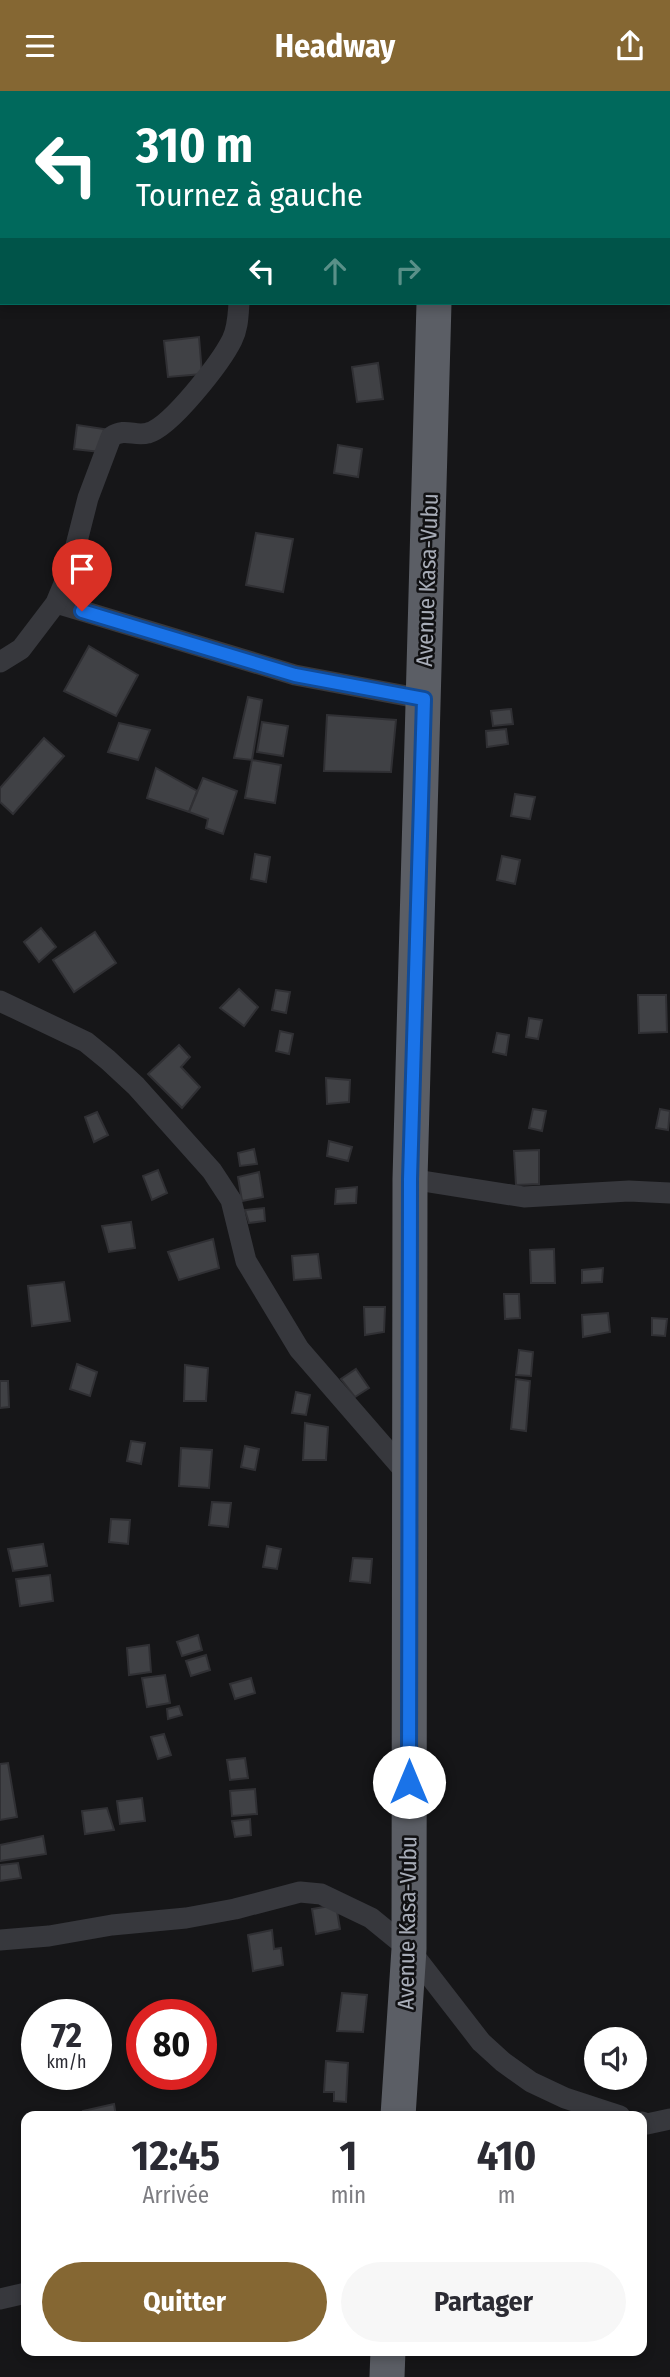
<!DOCTYPE html>
<html lang="fr">
<meta charset="utf-8">
<style>
:root{--surface:#fff;--page:#f7f7f7;--text:#2b2b33;--muted:#7c7c81;--accent:#856733}
body{margin:0;font-family:"Fira Sans Condensed",sans-serif;background:var(--page);color:var(--text);height:100vh;display:flex;flex-direction:column;font-size:26px;white-space:nowrap}
*{box-sizing:border-box;margin:0}
p{font-size:23px;color:var(--muted)}
.icon{flex:none;width:38px;height:38px;fill:none;stroke:currentColor;stroke-width:2;stroke-linecap:round;stroke-linejoin:round}
.map{position:relative;flex:1;overflow:hidden}
.side{position:absolute;left:21px;top:2020px;width:626px;height:245px;display:flex;flex-direction:column;background:var(--surface);border-radius:14px;box-shadow:0 4px 10px #0003}
.side>*{flex:none}
.banner{position:absolute;left:0px;top:0px;width:670px;height:214px;box-shadow:0 4px 10px #0003;background:#00695c;color:#fff;overflow:hidden}
.buttons{position:absolute;left:584px;top:1936px;display:grid;gap:14px}
.buttons a{display:grid;place-items:center;width:63px;height:63px;border-radius:50%;background:var(--surface);box-shadow:0 4px 10px #0003;font-size:35px}
.speed{position:absolute;left:21px;top:1908px;display:flex;gap:14px;font-size:35px;font-weight:700;text-align:center}
.speed>*{display:grid;place-content:center;width:91px;height:91px;border-radius:50%;background:var(--surface);box-shadow:0 4px 10px #0003;line-height:1}
.speed small{font-size:18px;font-weight:400}
.speed .limit{border:10px solid #d22;background:#fff;color:#111}
.pin{position:absolute;display:grid;place-items:center;width:60px;height:60px;color:#fff;margin:-72px -30px;border-radius:50% 50% 50% 0;rotate:-45deg;box-shadow:0 0 7px #0007}
.pin .icon{rotate:45deg}
.me{position:absolute;width:77px;margin:-38px;rotate:0deg;stroke-linejoin:round;filter:drop-shadow(0 0 5px #0008)}
.turn{display:flex;align-items:center;gap:24px;height:147px;padding:0 21px;font-size:32px}
.turn .icon{width:91px;height:91px;stroke-width:2.5}
.turn b{display:block;font-size:49px;line-height:60px}
.lanes{display:flex;align-items:center;height:66px;padding:0 21px;background:#0003;justify-content:center;gap:35px;direction:ltr}
.lanes .off{opacity:.35}
.eta{display:flex;justify-content:space-evenly;align-items:center;height:119px;text-align:center}
.eta b{font-size:42px;font-weight:700;line-height:49px}
.cta{display:flex;gap:14px;margin-top:auto;padding:14px 21px}
.cta a{flex:1;height:80px;border-radius:42px;background:var(--accent);color:#fff;font-size:28px;font-weight:700;line-height:80px;text-align:center}
.cta a+a{background:var(--page);color:var(--text)}
header{display:flex;justify-content:space-between;align-items:center;height:91px;padding:0 21px;background:var(--accent);color:#fff;font-size:32px;font-weight:700}
.map>svg:first-child{display:block}
.building{fill:#404145;stroke:#303034;stroke-width:2}
.lines{fill:none;stroke-linecap:round;stroke-linejoin:round}
.minor{stroke:#37383d;stroke-width:21}
.trunk{stroke:#5b5e65;stroke-width:35}
.route-casing{stroke:#114b97;stroke-width:18}
.route{stroke:#1a73e8;stroke-width:12}
.labels{text-anchor:middle;stroke-width:5;stroke-linejoin:round;paint-order:stroke}
.street-label{font-size:23px;fill:#a8adb8;stroke:#111113}
</style>
<header><svg class="icon" aria-label="menu" viewBox="0 0 24 24"><path d="M4 6h16M4 12h16M4 18h16"/></svg>Headway<svg class="icon" aria-label="share" viewBox="0 0 24 24"><path d="M12 15V3M7 8l5-5 5 5M5 13v7h14v-7"/></svg></header>
<div class="map">
<svg width="670" height="2286" viewBox="0 0 670 2286">
<rect width="100%" height="100%" fill="#161618"/>
<!-- building -->
<g class="building">
<path d="M 199,246 L 202,283 L 168,286 L 164,250 Z"/>
<path d="M 378,272 L 383,308 L 357,311 L 352,276 Z"/>
<path d="M 77,334 L 104,338 L 100,361 L 74,358 Z"/>
<path d="M 338,354 L 362,358 L 358,386 L 334,382 Z"/>
<path d="M 256,442 L 293,448 L 283,501 L 246,494 Z"/>
<path d="M 89,555 L 138,584 L 116,625 L 64,600 Z"/>
<path d="M 248,606 L 262,609 L 252,669 L 234,667 Z"/>
<path d="M 511,618 L 513,633 L 493,635 L 491,620 Z"/>
<path d="M 327,624 L 396,629 L 391,681 L 324,680 Z"/>
<path d="M 262,631 L 288,635 L 283,665 L 257,661 Z"/>
<path d="M 119,632 L 150,639 L 138,669 L 108,661 Z"/>
<path d="M 506,638 L 508,653 L 487,656 L 486,640 Z"/>
<path d="M 44,647 L 64,665 L 13,723 L 0,711 L 0,697 Z"/>
<path d="M 252,669 L 281,674 L 275,712 L 245,707 Z"/>
<path d="M 156,677 L 197,700 L 189,721 L 147,707 Z"/>
<path d="M 203,687 L 237,700 L 223,743 L 206,737 L 208,728 L 189,721 Z"/>
<path d="M 515,703 L 535,706 L 530,728 L 511,725 Z"/>
<path d="M 255,763 L 270,766 L 266,791 L 251,788 Z"/>
<path d="M 502,765 L 520,769 L 515,793 L 497,789 Z"/>
<path d="M 41,837 L 56,856 L 39,871 L 24,851 Z"/>
<path d="M 95,841 L 116,872 L 74,901 L 53,869 Z"/>
<path d="M 239,898 L 258,916 L 244,935 L 220,917 Z"/>
<path d="M 276,899 L 290,901 L 286,922 L 272,919 Z"/>
<path d="M 638,904 L 666,904 L 667,941 L 639,942 Z"/>
<path d="M 529,927 L 542,929 L 538,948 L 526,946 Z"/>
<path d="M 280,940 L 293,943 L 289,963 L 276,960 Z"/>
<path d="M 497,942 L 509,944 L 506,964 L 493,961 Z"/>
<path d="M 179,954 L 190,966 L 181,976 L 200,996 L 182,1017 L 148,983 Z"/>
<path d="M 326,987 L 350,989 L 349,1011 L 327,1013 Z"/>
<path d="M 533,1018 L 546,1020 L 542,1040 L 529,1037 Z"/>
<path d="M 660,1018 L 670,1020 L 668,1039 L 656,1037 Z"/>
<path d="M 97,1021 L 108,1044 L 94,1051 L 85,1026 Z"/>
<path d="M 329,1050 L 352,1056 L 348,1070 L 327,1065 Z"/>
<path d="M 254,1058 L 257,1073 L 240,1075 L 238,1062 Z"/>
<path d="M 539,1059 L 539,1093 L 516,1094 L 514,1060 Z"/>
<path d="M 158,1079 L 167,1102 L 152,1109 L 143,1085 Z"/>
<path d="M 259,1081 L 263,1106 L 242,1110 L 238,1086 Z"/>
<path d="M 357,1096 L 356,1112 L 335,1113 L 336,1098 Z"/>
<path d="M 264,1117 L 265,1130 L 249,1132 L 245,1119 Z"/>
<path d="M 131,1131 L 135,1157 L 109,1161 L 102,1135 Z"/>
<path d="M 213,1148 L 219,1177 L 179,1189 L 168,1161 Z"/>
<path d="M 554,1158 L 555,1192 L 531,1192 L 530,1159 Z"/>
<path d="M 318,1163 L 321,1187 L 294,1189 L 292,1165 Z"/>
<path d="M 603,1177 L 602,1191 L 582,1192 L 582,1179 Z"/>
<path d="M 64,1191 L 70,1230 L 32,1235 L 28,1195 Z"/>
<path d="M 504,1203 L 519,1203 L 520,1227 L 505,1228 Z"/>
<path d="M 364,1216 L 385,1216 L 384,1241 L 365,1244 Z"/>
<path d="M 608,1222 L 610,1241 L 583,1246 L 582,1224 Z"/>
<path d="M 652,1227 L 667,1228 L 665,1245 L 652,1244 Z"/>
<path d="M 519,1259 L 533,1261 L 531,1285 L 516,1284 Z"/>
<path d="M 77,1273 L 97,1281 L 90,1305 L 70,1298 Z"/>
<path d="M 185,1274 L 208,1277 L 206,1310 L 184,1310 Z"/>
<path d="M 356,1278 L 369,1297 L 355,1306 L 341,1288 Z"/>
<path d="M 516,1288 L 530,1290 L 526,1340 L 511,1338 Z"/>
<path d="M 0,1290 L 8,1290 L 9,1316 L 0,1317 Z"/>
<path d="M 296,1301 L 310,1304 L 306,1324 L 292,1322 Z"/>
<path d="M 305,1332 L 328,1336 L 326,1369 L 303,1369 Z"/>
<path d="M 131,1350 L 145,1352 L 141,1373 L 127,1370 Z"/>
<path d="M 245,1355 L 259,1358 L 255,1379 L 241,1376 Z"/>
<path d="M 181,1357 L 212,1359 L 209,1397 L 179,1395 Z"/>
<path d="M 212,1411 L 231,1412 L 228,1436 L 209,1434 Z"/>
<path d="M 111,1428 L 130,1429 L 128,1453 L 109,1451 Z"/>
<path d="M 43,1453 L 47,1475 L 13,1480 L 8,1458 Z"/>
<path d="M 267,1455 L 281,1458 L 277,1478 L 263,1476 Z"/>
<path d="M 353,1467 L 372,1468 L 370,1492 L 350,1490 Z"/>
<path d="M 50,1484 L 53,1510 L 20,1515 L 16,1488 Z"/>
<path d="M 198,1544 L 202,1559 L 182,1565 L 177,1551 Z"/>
<path d="M 149,1554 L 151,1581 L 129,1584 L 127,1557 Z"/>
<path d="M 206,1564 L 210,1579 L 191,1585 L 186,1570 Z"/>
<path d="M 165,1584 L 170,1612 L 147,1616 L 142,1587 Z"/>
<path d="M 251,1587 L 255,1602 L 235,1608 L 230,1593 Z"/>
<path d="M 179,1615 L 182,1624 L 168,1628 L 167,1618 Z"/>
<path d="M 164,1643 L 171,1664 L 158,1668 L 151,1646 Z"/>
<path d="M 245,1667 L 248,1687 L 230,1689 L 227,1669 Z"/>
<path d="M 8,1672 L 17,1726 L 0,1729 L 0,1673 Z"/>
<path d="M 255,1698 L 257,1723 L 232,1725 L 230,1700 Z"/>
<path d="M 142,1707 L 145,1730 L 120,1733 L 117,1710 Z"/>
<path d="M 107,1717 L 114,1739 L 85,1743 L 82,1720 Z"/>
<path d="M 250,1728 L 251,1744 L 235,1746 L 232,1730 Z"/>
<path d="M 43,1745 L 46,1763 L 0,1770 L 0,1754 Z"/>
<path d="M 18,1772 L 21,1787 L 0,1790 L 0,1774 Z"/>
<path d="M 336,1814 L 340,1838 L 316,1843 L 312,1818 Z"/>
<path d="M 272,1839 L 274,1858 L 281,1857 L 283,1874 L 253,1880 L 248,1844 Z"/>
<path d="M 342,1902 L 367,1904 L 363,1941 L 337,1940 Z"/>
<path d="M 326,1970 L 348,1972 L 346,2011 L 334,2010 L 334,2001 L 324,2001 Z"/>
<path d="M 114,2013 L 116,2025 L 84,2025 L 83,2020 Z"/>
</g>
<g class="lines">
<!-- minor -->
<g class="minor">
<path d="M 0,50 L 2,50"/>
<path d="M 668,100 L 670,100"/>
<path d="M 56,512 L 295,584 L 423,608"/>
<path d="M 0,571 L 21,558 L 56,512 L 70,478 L 88,407 L 111,346 C 126,336 134,346 148,342 C 171,336 221,271 232,249 C 238,237 238,225 239,212"/>
<path d="M 0,910 L 86,951 L 108,969 L 136,995 L 212,1080 L 231,1109 L 246,1170 L 299,1258 L 410,1386"/>
<path d="M 410,1088 L 524,1106 L 629,1100 L 670,1102"/>
<path d="M 0,1849 L 49,1845 L 112,1834 L 186,1827 L 235,1818 L 300,1801 L 321,1803 L 371,1827 L 409,1858 L 481,1951 L 503,1971 L 531,1991 L 565,2007 L 620,2025"/>
<path d="M 642,2031 L 647,2033 L 670,2028"/>
<path d="M 0,2208 L 26,2202"/>
</g>
<!-- trunk -->
<g class="trunk">
<path d="M 439,2 L 439,0"/>
<path d="M 398,2025 L 409,1858 L 410,1088 L 434,212"/>
<path d="M 387,2286 L 388,2259"/>
</g>
</g>
<g class="lines">
<!-- route casing -->
<g class="route-casing">
<path id="route" d="M 82,520 L 295,584 L 424,608 L 410,1088 L 409,1691"/>
</g>
<!-- route -->
<use href="#route" class="route"/>
</g>
<g class="labels">
<!-- street labels -->
<g class="street-label">
<text transform="translate(427 489) rotate(-88)" y="8">Avenue Kasa-Vubu</text>
<text transform="translate(407 1832) rotate(-89)" y="8">Avenue Kasa-Vubu</text>
</g>
</g>
</svg>
<div class="buttons">
<a><svg class="icon" aria-label="sound" viewBox="0 0 24 24"><path d="M4 9h4l5-4v14l-5-4H4zM17 9q2 3 0 6"/></svg></a>
</div>
<div class="speed"><div>72<small>km/h</small></div><div class="limit">80</div></div>
<div class="pin" style="left:82px;top:520px;background:#d93025"><svg class="icon" aria-label="arrive" viewBox="0 0 24 24"><path d="M6 21V4h12l-3 4 3 4H6"/></svg></div>
<svg class="me" style="left:409px;top:1691px" viewBox="-20 -20 40 40"><circle r="19" fill="#fff"/><path d="M0-13L10 11 0 6-10 11z" fill="#1a73e8"/></svg>
<div class="banner">
<div class="turn"><svg class="icon" aria-label="left" viewBox="0 0 24 24"><path d="M17 20v-9H6M10 6l-5 5 5 5"/></svg><div><b>310 m</b>Tournez à gauche</div></div>
<div class="lanes"><svg class="icon" aria-label="left" viewBox="0 0 24 24"><path d="M17 20v-9H6M10 6l-5 5 5 5"/></svg><svg class="icon off" aria-label="ahead" viewBox="0 0 24 24"><path d="M12 20V5M6 11l6-6 6 6"/></svg><svg class="icon off" aria-label="right" viewBox="0 0 24 24"><path d="M7 20v-9h11M14 6l5 5-5 5"/></svg></div>
</div>
<section class="side">
<div class="eta">
<div><b>12:45</b><p>Arrivée</p></div>
<div><b>1</b><p>min</p></div>
<div><b>410</b><p>m</p></div>
</div>
<div class="cta"><a>Quitter</a><a>Partager</a></div>
</section>
</div>
